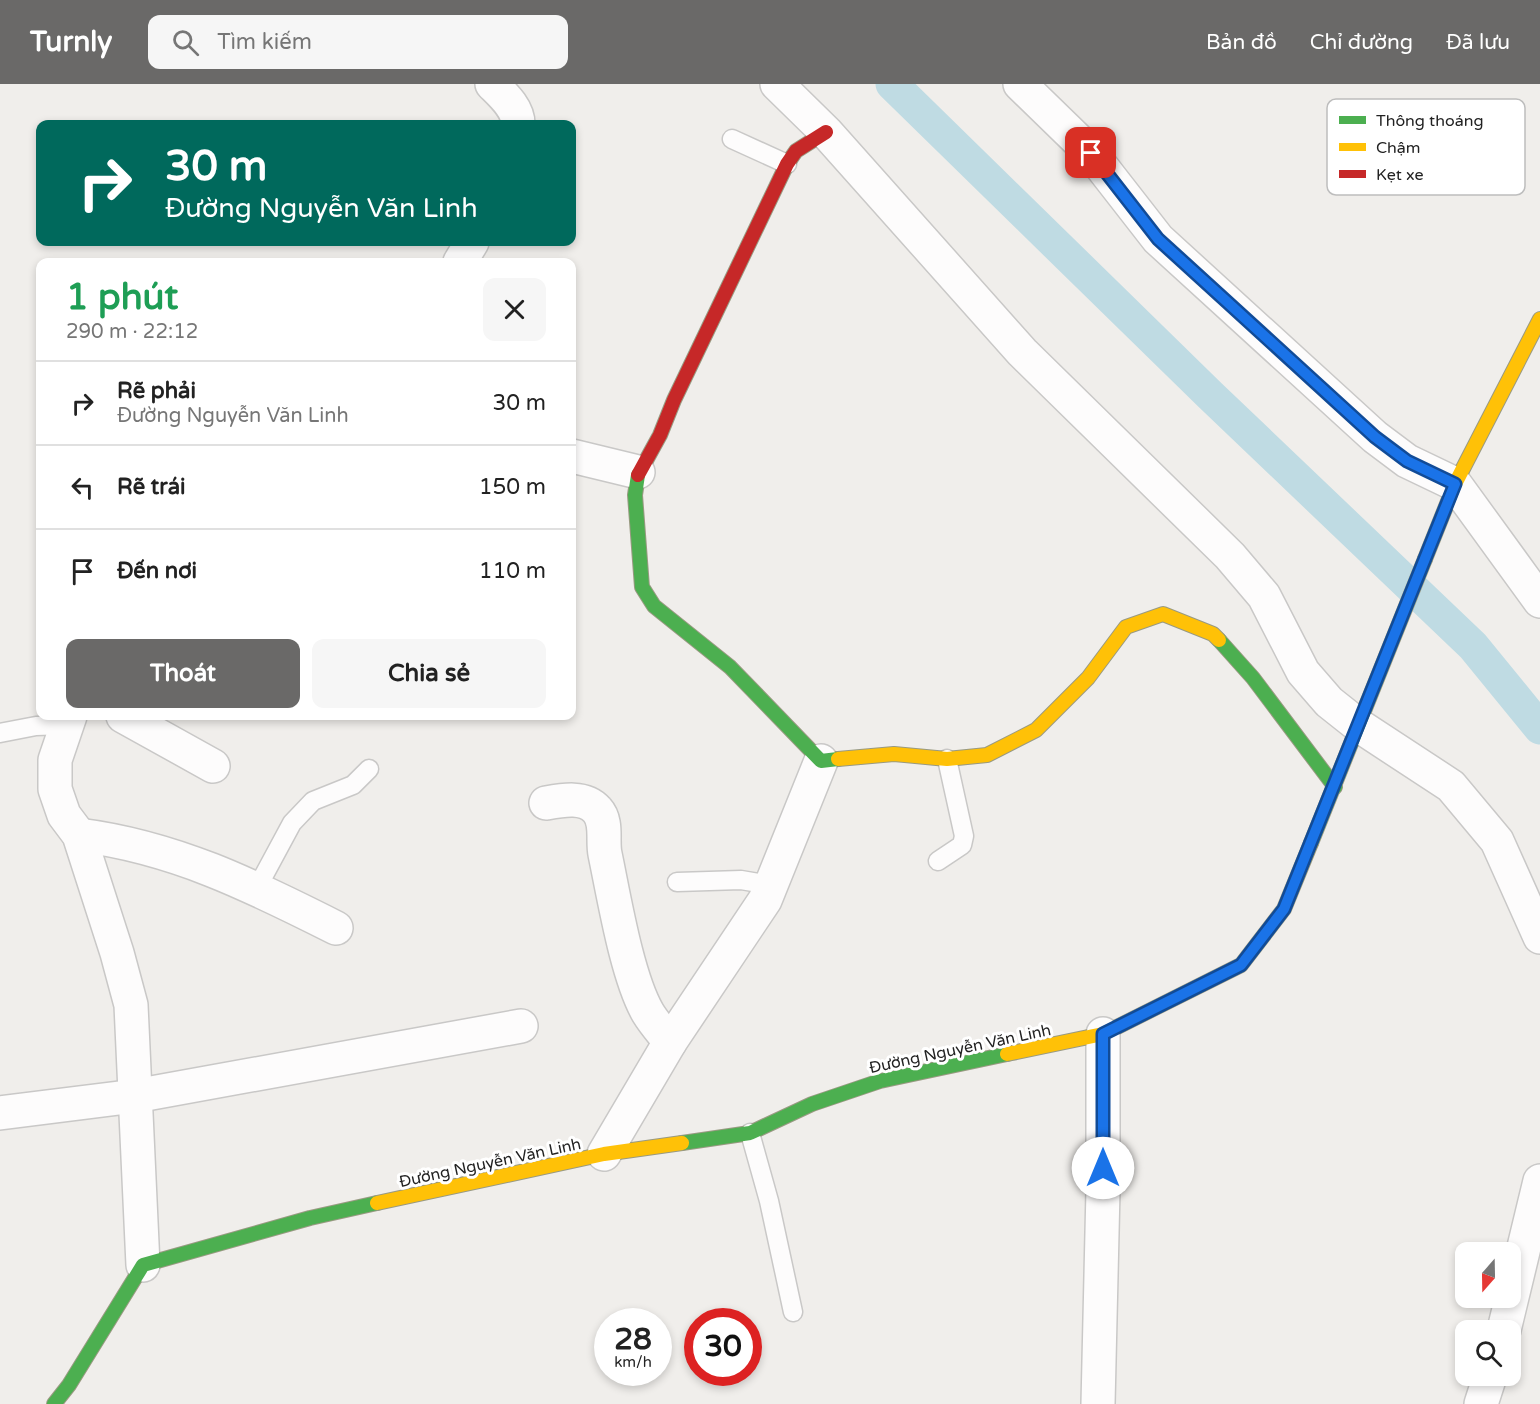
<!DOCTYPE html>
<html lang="vi">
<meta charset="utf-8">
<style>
:root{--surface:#fff;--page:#f6f6f6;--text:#222;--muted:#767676;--line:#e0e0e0;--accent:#6a6968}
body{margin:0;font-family:"Varela Round",sans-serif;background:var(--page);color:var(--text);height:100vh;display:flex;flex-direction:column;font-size:22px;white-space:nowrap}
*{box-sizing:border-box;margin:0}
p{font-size:20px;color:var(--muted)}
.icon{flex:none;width:33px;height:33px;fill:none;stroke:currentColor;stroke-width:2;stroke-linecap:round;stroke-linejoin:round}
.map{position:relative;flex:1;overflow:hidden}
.details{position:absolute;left:36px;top:174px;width:540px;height:462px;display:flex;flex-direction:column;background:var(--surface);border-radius:12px;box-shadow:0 3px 9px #0003}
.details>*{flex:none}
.top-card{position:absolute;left:36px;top:36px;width:540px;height:126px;border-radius:12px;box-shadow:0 3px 9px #0003;background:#00695c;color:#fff;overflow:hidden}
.needle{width:39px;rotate:200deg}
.tools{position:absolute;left:1455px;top:1158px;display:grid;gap:12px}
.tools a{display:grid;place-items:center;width:66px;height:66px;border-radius:12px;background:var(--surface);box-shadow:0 3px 9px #0003;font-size:30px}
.speed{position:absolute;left:594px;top:1224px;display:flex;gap:12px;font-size:30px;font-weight:700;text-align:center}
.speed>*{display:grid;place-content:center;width:78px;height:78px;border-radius:50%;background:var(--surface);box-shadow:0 3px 9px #0003;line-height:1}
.speed small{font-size:15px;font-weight:400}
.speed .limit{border:9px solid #d22;background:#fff;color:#111}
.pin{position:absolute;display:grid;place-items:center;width:51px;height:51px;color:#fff;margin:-26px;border-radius:12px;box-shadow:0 3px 9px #0006}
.me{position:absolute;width:66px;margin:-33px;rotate:0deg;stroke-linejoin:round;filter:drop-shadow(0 0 4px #0008)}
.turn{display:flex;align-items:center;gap:21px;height:126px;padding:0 30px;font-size:27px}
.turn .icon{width:78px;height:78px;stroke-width:2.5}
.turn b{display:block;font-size:42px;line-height:51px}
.round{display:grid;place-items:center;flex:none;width:63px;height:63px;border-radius:12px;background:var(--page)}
.summary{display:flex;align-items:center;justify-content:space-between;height:102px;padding:0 30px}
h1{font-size:36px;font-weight:700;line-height:45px;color:#1e9e55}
.action{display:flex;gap:12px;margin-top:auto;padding:12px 30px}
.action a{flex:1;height:69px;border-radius:12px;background:var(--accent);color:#fff;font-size:24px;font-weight:700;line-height:69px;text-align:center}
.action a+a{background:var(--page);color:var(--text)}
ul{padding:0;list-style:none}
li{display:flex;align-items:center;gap:18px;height:84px;padding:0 30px;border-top:2px solid var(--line)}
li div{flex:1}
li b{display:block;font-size:22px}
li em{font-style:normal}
header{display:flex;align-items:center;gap:36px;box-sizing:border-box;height:84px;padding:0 30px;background:var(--accent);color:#fff}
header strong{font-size:28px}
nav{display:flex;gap:33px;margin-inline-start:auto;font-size:21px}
.search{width:420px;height:54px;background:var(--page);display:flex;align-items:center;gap:15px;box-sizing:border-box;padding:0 21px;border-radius:12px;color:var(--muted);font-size:22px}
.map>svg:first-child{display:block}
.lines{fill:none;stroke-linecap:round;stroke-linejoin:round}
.canal{stroke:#bfdbe3;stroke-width:33}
.lane-casing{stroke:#c9c8c7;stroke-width:21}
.street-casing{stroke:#c9c8c7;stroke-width:36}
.fast-casing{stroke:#999a82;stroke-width:16}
.slow-casing{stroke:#999a82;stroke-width:16}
.jam-casing{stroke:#999a82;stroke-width:16}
.lane{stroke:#fdfcfc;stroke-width:18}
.street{stroke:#fdfcfc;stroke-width:33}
.fast{stroke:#4caf50;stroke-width:14}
.slow{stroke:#ffc107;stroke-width:14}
.jam{stroke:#c62828;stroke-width:14}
.route-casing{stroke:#114b97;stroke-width:15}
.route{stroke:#1a73e8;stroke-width:10}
.labels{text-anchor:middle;stroke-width:6;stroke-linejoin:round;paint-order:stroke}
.street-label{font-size:16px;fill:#222;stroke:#fff}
.key{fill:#fff;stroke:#bdbdbd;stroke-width:1.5}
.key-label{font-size:16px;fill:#222}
</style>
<header>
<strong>Turnly</strong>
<div class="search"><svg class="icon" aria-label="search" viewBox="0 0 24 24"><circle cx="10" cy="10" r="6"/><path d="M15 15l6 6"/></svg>Tìm kiếm</div>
<nav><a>Bản đồ</a><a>Chỉ đường</a><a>Đã lưu</a></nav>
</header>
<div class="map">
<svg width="1540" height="1320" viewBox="0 0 1540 1320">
<rect width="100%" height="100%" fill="#f0eeeb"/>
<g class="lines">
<!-- canal -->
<path class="canal" d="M 892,0 L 1210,311 L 1473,562 L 1540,644"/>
<!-- lane casing -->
<g class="lane-casing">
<g id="lane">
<path d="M 732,55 L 787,80"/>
<path d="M 0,649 L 36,642 L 65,641"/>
<path d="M 938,777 L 962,761 L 964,752 L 947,675"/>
<path d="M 677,798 L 741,796 L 771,801"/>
<path d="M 257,804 L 292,739 L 313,717 L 353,701 L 369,685"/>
<path d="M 750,1049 L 769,1117 L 793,1228"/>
</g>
</g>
<!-- street casing -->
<g class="street-casing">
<g id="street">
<path d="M 492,0 C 503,11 518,24 518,40"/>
<path d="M 777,0 L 826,48 L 1022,268 L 1230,472 L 1264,512 L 1303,588 L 1329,618 L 1358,641 L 1451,702 L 1497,757 L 1540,853"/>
<path d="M 1020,0 L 1091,69 L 1158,155 L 1375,353 L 1407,377 L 1455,400 L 1540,517"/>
<path d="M 460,178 L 472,158"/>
<path d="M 572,372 L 638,388"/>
<path d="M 70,632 L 55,676 L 55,705 L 64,731 L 79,751 L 117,869 L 131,921 L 143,1181"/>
<path d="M 123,632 L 213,682"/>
<path d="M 546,719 C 563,716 585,712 597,726 C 608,738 602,756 605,770 C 614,813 627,893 648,929 C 654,939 663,949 670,958"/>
<path d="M 79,751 C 174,763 251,801 336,844"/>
<path d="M 0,1029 L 135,1012 L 521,942"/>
<path d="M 604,1070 L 670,958 L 765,816 L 821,677"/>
<path d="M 1504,1246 L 1540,1097"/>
<path d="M 1098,1320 L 1103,1106 L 1103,950"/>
<path d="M 1481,1320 L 1490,1292"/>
</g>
</g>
<!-- fast casing -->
<g class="fast-casing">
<g id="fast">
<path d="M 638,391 L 635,411 L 642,503 L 654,522 L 730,583 L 821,677 L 838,675"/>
<path d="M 1219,556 L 1253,594 L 1335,703"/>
<path d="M 1311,759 L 1425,475"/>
<path d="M 682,1059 L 750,1049 L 812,1020 L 880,997 L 1007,970"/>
<path d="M 54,1320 L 69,1301 L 143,1181 L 310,1134 L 377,1119"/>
</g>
</g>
<!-- slow casing -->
<g class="slow-casing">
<g id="slow">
<path d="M 1425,475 L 1455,400 L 1540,235"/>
<path d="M 838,675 L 894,670 L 947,675 L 987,671 L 1036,646 L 1088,594 L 1126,543 L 1163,530 L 1213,550 L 1219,556"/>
<path d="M 1007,970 L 1103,950 L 1241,881 L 1284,825 L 1311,759"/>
<path d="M 377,1119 L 604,1070 L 682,1059"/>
</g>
</g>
<!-- jam casing -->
<g class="jam-casing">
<path id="jam" d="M 638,391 L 660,351 L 674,316 L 787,80 L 796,67 L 826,48"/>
</g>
<!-- lane -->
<use href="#lane" class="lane"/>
<!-- street -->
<use href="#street" class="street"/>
<!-- fast -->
<use href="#fast" class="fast"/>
<!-- slow -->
<use href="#slow" class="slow"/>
<!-- jam -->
<use href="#jam" class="jam"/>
</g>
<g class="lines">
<!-- route casing -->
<g class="route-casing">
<path id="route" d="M 1091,69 L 1158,155 L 1225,216 L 1375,353 L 1407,377 L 1455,400 L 1284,825 L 1241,881 L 1103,950 L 1103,1084"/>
</g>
<!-- route -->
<use href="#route" class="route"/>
</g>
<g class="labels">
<!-- street labels -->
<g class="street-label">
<text transform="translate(960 964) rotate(-12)" y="6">Đường Nguyễn Văn Linh</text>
<text transform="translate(490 1078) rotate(-12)" y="6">Đường Nguyễn Văn Linh</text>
</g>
</g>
<!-- legend -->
<rect x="1327" y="15" width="198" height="96" rx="9" class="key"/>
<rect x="1339" y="32" width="27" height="8" fill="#4caf50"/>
<rect x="1339" y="59" width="27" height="8" fill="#ffc107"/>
<rect x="1339" y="86" width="27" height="8" fill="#c62828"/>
<g class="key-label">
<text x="1376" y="42">Thông thoáng</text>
<text x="1376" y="69">Chậm</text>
<text x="1376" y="96">Kẹt xe</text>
</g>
</svg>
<div class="tools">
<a><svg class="needle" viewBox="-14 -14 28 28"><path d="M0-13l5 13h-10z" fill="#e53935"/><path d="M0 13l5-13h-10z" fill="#767676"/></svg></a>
<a><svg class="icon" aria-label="search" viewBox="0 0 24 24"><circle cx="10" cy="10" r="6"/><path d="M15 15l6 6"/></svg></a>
</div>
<div class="speed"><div>28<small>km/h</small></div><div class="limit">30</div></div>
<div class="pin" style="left:1091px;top:69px;background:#d93025"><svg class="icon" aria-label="arrive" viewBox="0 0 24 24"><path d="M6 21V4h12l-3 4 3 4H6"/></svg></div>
<svg class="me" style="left:1103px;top:1084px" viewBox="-20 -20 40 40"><circle r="19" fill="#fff"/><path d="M0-13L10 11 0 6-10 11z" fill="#1a73e8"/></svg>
<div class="top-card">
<div class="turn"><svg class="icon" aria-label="right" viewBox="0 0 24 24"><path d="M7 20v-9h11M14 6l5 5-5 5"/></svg><div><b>30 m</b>Đường Nguyễn Văn Linh</div></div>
</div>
<section class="details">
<div class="summary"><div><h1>1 phút</h1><p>290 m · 22:12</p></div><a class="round"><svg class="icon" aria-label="close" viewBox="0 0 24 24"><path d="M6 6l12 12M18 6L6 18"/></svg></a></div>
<ul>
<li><svg class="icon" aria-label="right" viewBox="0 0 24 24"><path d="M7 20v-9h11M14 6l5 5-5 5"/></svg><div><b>Rẽ phải</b><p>Đường Nguyễn Văn Linh</p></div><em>30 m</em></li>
<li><svg class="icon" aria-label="left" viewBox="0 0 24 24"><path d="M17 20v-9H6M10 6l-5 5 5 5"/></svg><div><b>Rẽ trái</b></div><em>150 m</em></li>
<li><svg class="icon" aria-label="arrive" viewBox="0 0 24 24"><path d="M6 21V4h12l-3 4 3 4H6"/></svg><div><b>Đến nơi</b></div><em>110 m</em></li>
</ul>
<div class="action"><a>Thoát</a><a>Chia sẻ</a></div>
</section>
</div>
